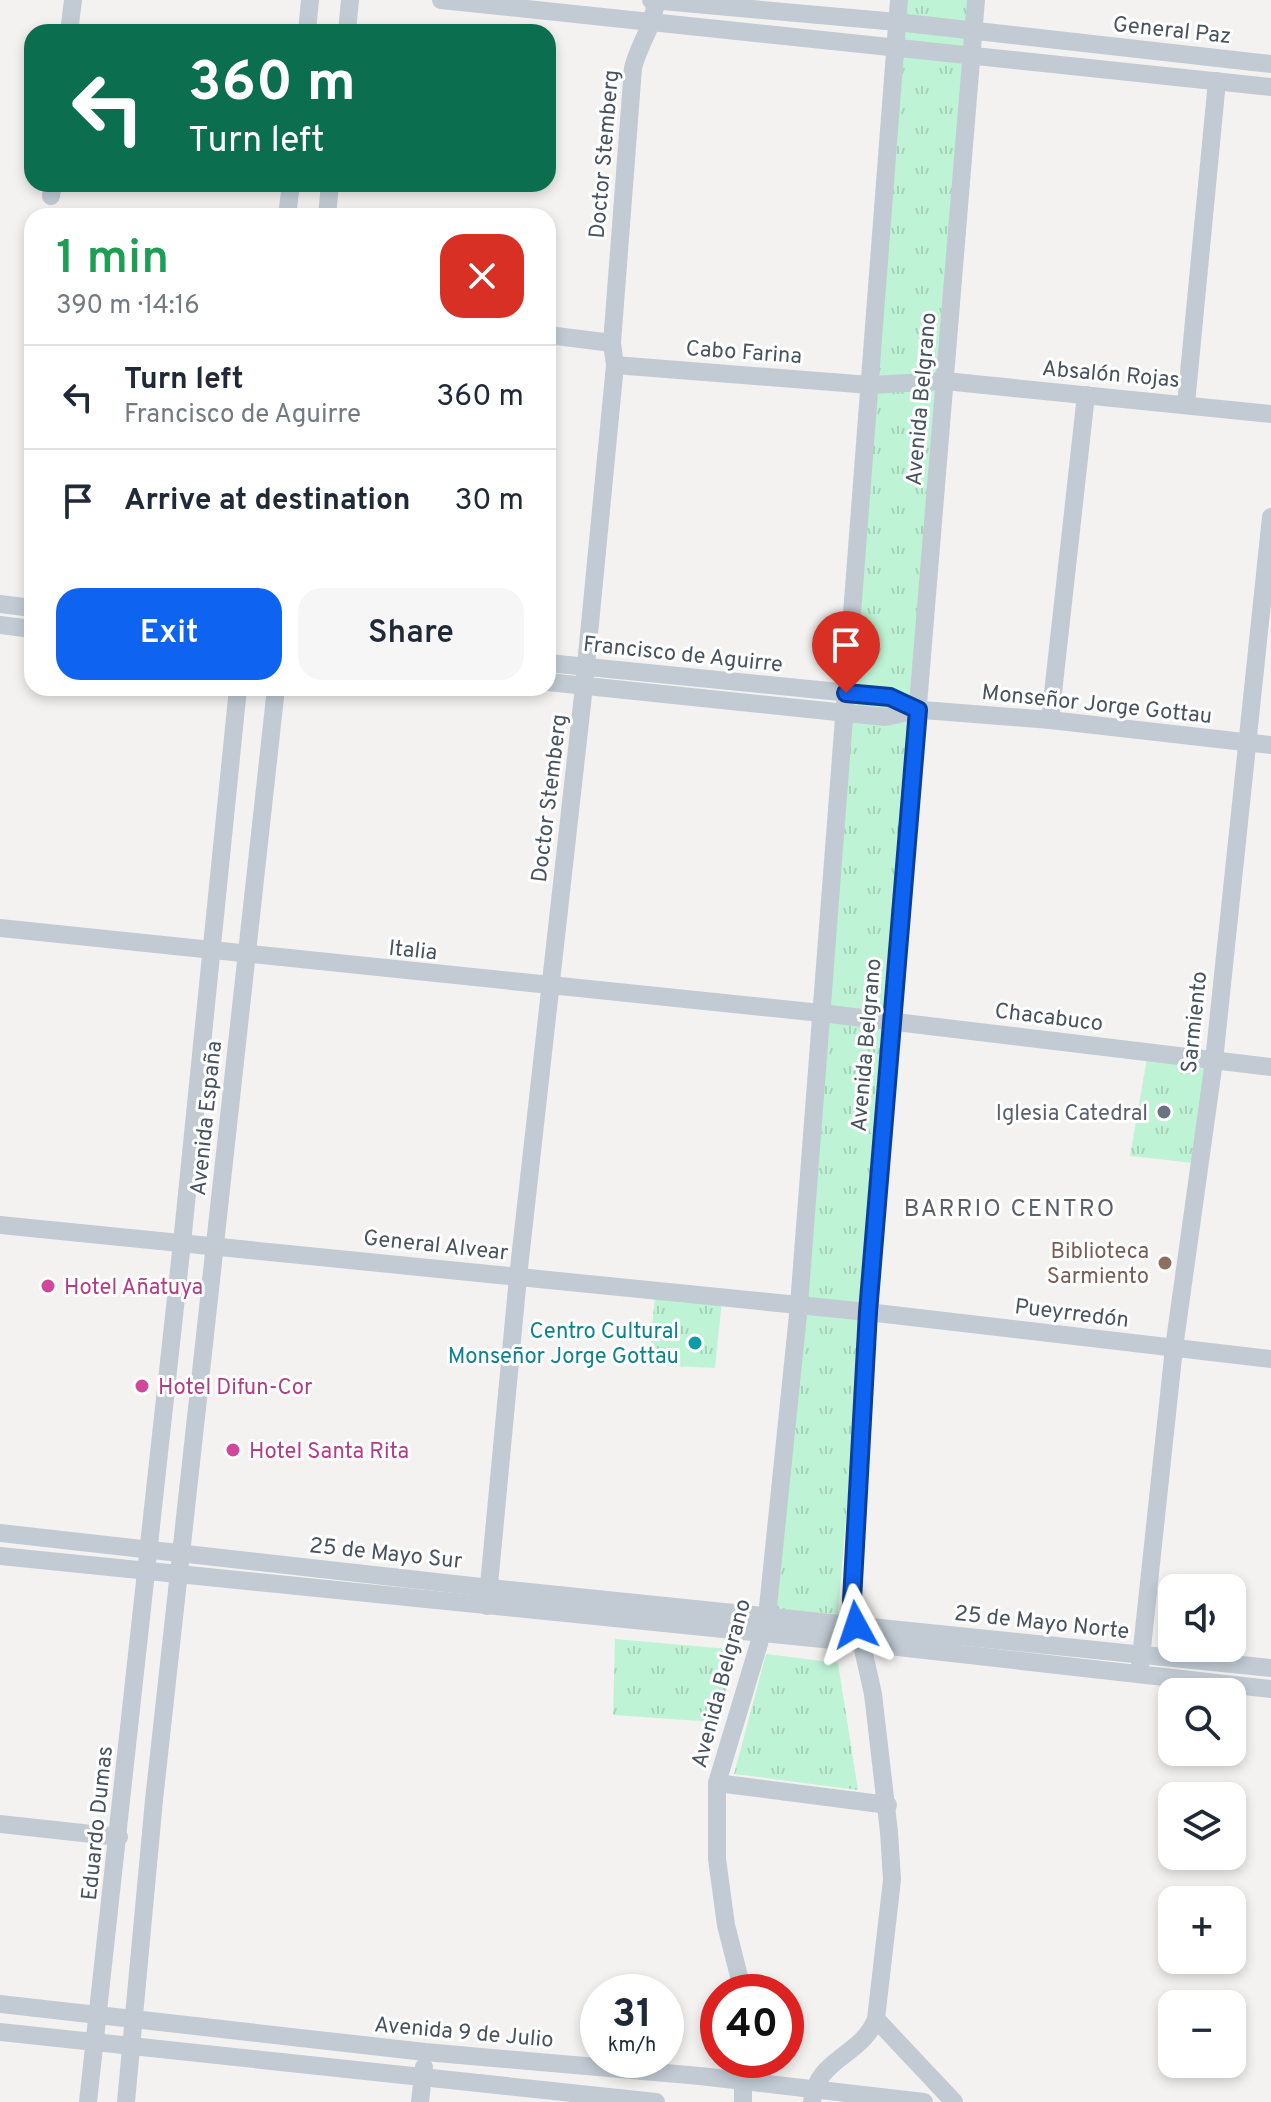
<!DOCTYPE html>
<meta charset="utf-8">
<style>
:root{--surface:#fff;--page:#f6f6f7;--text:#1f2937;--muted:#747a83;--line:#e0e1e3;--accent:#0f63f1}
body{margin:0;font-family:Overpass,sans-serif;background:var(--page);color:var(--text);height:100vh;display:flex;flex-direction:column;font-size:30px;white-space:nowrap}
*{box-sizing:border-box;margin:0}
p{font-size:26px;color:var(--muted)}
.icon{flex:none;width:44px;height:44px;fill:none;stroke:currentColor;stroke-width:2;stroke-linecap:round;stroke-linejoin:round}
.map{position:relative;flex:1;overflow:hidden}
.drawer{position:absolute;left:24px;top:208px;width:532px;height:488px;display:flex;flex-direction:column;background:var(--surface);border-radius:24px;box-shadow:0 4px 12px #0003}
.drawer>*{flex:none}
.guide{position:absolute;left:24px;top:24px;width:532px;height:168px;border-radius:24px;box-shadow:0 4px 12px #0003;background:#0b6e4f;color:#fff;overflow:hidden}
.tools{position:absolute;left:1158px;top:1574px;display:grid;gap:16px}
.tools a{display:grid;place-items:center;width:88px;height:88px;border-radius:16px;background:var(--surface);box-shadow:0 4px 12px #0003;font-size:40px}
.speed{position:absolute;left:580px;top:1974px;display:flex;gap:16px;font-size:40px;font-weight:700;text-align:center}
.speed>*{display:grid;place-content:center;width:104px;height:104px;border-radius:50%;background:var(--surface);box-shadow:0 4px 12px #0003;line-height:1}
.speed small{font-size:20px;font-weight:400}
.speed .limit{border:12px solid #d22;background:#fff;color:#111}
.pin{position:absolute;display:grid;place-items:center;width:68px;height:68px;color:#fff;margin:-82px -34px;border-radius:50% 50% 50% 0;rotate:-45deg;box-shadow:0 0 8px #0007}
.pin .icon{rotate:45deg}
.me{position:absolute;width:88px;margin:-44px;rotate:355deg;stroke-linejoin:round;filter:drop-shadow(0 0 6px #0008)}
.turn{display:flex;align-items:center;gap:28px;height:168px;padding:0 32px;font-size:36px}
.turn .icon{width:104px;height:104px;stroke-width:2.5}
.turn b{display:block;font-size:56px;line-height:68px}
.round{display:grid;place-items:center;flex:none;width:84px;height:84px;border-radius:24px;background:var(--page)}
.overview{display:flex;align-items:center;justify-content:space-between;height:136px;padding:0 32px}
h1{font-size:48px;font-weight:600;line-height:60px;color:#1e9e55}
.action{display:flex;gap:16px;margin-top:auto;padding:16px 32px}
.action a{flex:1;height:92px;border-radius:24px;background:var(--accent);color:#fff;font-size:32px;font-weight:600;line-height:92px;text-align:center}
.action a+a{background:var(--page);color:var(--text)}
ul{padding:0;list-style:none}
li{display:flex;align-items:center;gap:24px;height:104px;padding:0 32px;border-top:2px solid var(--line)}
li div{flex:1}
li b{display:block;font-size:30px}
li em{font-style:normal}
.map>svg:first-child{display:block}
.park{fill:url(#park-tufts)}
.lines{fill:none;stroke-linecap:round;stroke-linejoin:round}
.minor{stroke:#c2cbd4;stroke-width:18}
.route-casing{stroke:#0a409d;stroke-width:20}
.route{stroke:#0f63f1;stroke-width:14}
.worship-dot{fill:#6b7280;stroke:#fff;stroke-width:3}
.education-dot{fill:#8d6e63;stroke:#fff;stroke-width:3}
.hotel-dot{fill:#d1479c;stroke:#fff;stroke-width:3}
.culture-dot{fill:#0f9aa8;stroke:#fff;stroke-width:3}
.labels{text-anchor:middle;stroke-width:6;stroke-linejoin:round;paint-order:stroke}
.street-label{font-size:22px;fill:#485360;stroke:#fff}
.worship-label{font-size:22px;fill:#5b616d;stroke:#fff;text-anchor:end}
.education-label{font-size:22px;fill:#785e54;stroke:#fff;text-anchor:end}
.hotel-label{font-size:22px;fill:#b23c85;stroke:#fff;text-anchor:start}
.culture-label{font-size:22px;fill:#0d838f;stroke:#fff;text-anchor:end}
.neighbourhood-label{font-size:24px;letter-spacing:2px;fill:#5d6167;stroke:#fff}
</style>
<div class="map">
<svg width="1271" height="2102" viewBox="0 0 1271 2102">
<defs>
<pattern id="park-tufts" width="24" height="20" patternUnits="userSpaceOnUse" patternTransform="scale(2)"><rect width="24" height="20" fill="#bff3d6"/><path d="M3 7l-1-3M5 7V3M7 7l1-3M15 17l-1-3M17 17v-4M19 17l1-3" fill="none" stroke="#a6d2ba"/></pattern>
</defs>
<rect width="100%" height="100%" fill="#f4f2f1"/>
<!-- park -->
<g class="park">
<path d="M 908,0 L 972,0 L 838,1614 L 775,1609 Z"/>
<path d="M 1148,1052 L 1207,1057 L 1193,1163 L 1130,1156 Z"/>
<path d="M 655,1293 L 722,1300 L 715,1368 L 649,1365 Z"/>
<path d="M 615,1639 L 740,1650 L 715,1722 L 613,1715 Z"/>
<path d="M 766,1654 L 838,1663 L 858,1790 L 734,1774 Z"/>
</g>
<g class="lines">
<!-- minor -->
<g class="minor">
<path d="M 441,0 L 1271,87"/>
<path d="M 651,0 L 897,22 L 1271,64"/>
<path d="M 69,32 L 73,0"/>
<path d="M 307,32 L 310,0"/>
<path d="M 347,32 L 350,0"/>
<path d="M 51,196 L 53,184"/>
<path d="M 287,216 L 291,184"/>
<path d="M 327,216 L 330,184"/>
<path d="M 548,335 L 612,343"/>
<path d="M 615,365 L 870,385 L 945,381 L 1271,414"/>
<path d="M 1186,404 L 1217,81"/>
<path d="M 0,604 L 32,608"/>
<path d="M 0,625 L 32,629"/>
<path d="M 548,663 L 890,697 L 918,710"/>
<path d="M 548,682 L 885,717 L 918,710 L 936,711 L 1050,720 L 1271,745"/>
<path d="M 1050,720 L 1086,395"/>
<path d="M 0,928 L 821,1013 L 1271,1067"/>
<path d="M 0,1225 L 868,1312 L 1271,1359"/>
<path d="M 0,1533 L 490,1588 L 1271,1668"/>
<path d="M 0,1556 L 862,1643 L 1271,1689"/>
<path d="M 487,1606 L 518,1277 L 584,686 L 615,365 L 612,343 L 633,68 C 640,41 653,29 656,0"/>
<path d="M 1140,1667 L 1174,1348 L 1214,1061 L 1271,517"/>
<path d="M 717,1783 L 888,1805"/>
<path d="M 0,1824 L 119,1837"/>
<path d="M 743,1992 L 726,1925 L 717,1859 L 717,1783 L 767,1617 L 799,1305 L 899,0"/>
<path d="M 0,2004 L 425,2052 L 700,2076 L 924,2102"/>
<path d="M 876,2019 L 954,2102"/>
<path d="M 0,2032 L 656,2102"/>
<path d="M 88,2102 L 182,1243 L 238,688"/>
<path d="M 126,2102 L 154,1800 L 276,688"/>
<path d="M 420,2102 L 424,2067"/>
<path d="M 743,2102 L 743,2060"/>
<path d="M 812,2102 C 816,2058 861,2057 876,2019 L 892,1880 L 889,1832 L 873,1694 L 852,1600 L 868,1312 L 976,0"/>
</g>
</g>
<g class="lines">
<!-- route casing -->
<g class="route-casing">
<path id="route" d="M 846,693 L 890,697 L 918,710 L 868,1312 L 852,1600 L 856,1625"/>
</g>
<!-- route -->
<use href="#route" class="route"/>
</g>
<!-- markers -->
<circle class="worship-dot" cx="1164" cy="1112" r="8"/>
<circle class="education-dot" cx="1165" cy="1263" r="8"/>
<g class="hotel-dot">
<circle cx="48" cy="1286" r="8"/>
<circle cx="142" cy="1386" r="8"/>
<circle cx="233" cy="1450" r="8"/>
</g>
<circle class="culture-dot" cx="695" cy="1343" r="8"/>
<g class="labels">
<!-- street labels -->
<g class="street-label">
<text transform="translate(1172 29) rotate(6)" y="8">General Paz</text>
<text transform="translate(603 154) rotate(-85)" y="8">Doctor Stemberg</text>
<text transform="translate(744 351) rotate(4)" y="8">Cabo Farina</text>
<text transform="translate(1111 373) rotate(5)" y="8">Absalón Rojas</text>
<text transform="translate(920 399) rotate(-85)" y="8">Avenida Belgrano</text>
<text transform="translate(683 653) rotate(6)" y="8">Francisco de Aguirre</text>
<text transform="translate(1097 703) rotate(6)" y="8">Monseñor Jorge Gottau</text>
<text transform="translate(548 798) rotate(-83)" y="8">Doctor Stemberg</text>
<text transform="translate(413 949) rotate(6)" y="8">Italia</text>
<text transform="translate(1049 1016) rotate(7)" y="8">Chacabuco</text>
<text transform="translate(1193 1022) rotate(-84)" y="8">Sarmiento</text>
<text transform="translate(865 1045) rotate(-85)" y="8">Avenida Belgrano</text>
<text transform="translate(205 1118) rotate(-84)" y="8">Avenida España</text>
<text transform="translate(436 1244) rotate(6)" y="8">General Alvear</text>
<text transform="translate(1072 1312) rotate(7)" y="8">Pueyrredón</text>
<text transform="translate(386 1552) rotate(6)" y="8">25 de Mayo Sur</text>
<text transform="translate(1042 1621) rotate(6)" y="8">25 de Mayo Norte</text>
<text transform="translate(720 1683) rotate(-75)" y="8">Avenida Belgrano</text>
<text transform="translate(96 1823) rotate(-84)" y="8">Eduardo Dumas</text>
<text transform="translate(464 2031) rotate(5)" y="8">Avenida 9 de Julio</text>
</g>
<!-- worship labels -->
<g class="worship-label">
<text x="1148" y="1120">Iglesia Catedral</text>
</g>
<!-- education labels -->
<g class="education-label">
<text x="1149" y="1258">Biblioteca<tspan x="1149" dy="25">Sarmiento</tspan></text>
</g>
<!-- hotel labels -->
<g class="hotel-label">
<text x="64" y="1294">Hotel Añatuya</text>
<text x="158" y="1394">Hotel Difun-Cor</text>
<text x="249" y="1458">Hotel Santa Rita</text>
</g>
<!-- culture labels -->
<g class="culture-label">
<text x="679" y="1338">Centro Cultural<tspan x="679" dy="25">Monseñor Jorge Gottau</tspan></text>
</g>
<!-- neighbourhood labels -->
<g class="neighbourhood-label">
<text x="1010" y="1216">BARRIO CENTRO</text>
</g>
</g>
</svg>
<div class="tools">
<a><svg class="icon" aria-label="sound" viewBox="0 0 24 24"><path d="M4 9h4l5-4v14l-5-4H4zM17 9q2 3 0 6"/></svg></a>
<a><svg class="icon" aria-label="search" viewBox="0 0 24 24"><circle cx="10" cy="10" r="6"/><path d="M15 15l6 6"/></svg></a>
<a><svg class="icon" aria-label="layers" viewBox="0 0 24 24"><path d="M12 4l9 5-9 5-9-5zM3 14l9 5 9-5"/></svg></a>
<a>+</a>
<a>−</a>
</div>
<div class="speed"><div>31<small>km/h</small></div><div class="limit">40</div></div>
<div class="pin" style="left:846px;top:693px;background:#d93025"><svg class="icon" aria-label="arrive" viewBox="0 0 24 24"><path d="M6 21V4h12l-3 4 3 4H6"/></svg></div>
<svg class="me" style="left:856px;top:1625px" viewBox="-20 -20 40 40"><path d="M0-17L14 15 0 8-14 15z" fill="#0f63f1" stroke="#fff" stroke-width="4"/></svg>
<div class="guide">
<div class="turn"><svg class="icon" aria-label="left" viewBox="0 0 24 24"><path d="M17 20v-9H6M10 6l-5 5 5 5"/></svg><div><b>360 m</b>Turn left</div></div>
</div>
<section class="drawer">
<div class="overview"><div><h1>1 min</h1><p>390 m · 14:16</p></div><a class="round" style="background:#d93025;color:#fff"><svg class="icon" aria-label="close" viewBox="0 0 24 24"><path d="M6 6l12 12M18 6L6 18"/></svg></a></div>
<ul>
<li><svg class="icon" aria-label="left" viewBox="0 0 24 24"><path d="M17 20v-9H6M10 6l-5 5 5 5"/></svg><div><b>Turn left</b><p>Francisco de Aguirre</p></div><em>360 m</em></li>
<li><svg class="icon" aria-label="arrive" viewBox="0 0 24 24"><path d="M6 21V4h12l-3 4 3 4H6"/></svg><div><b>Arrive at destination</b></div><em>30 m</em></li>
</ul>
<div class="action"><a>Exit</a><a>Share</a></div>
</section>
</div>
